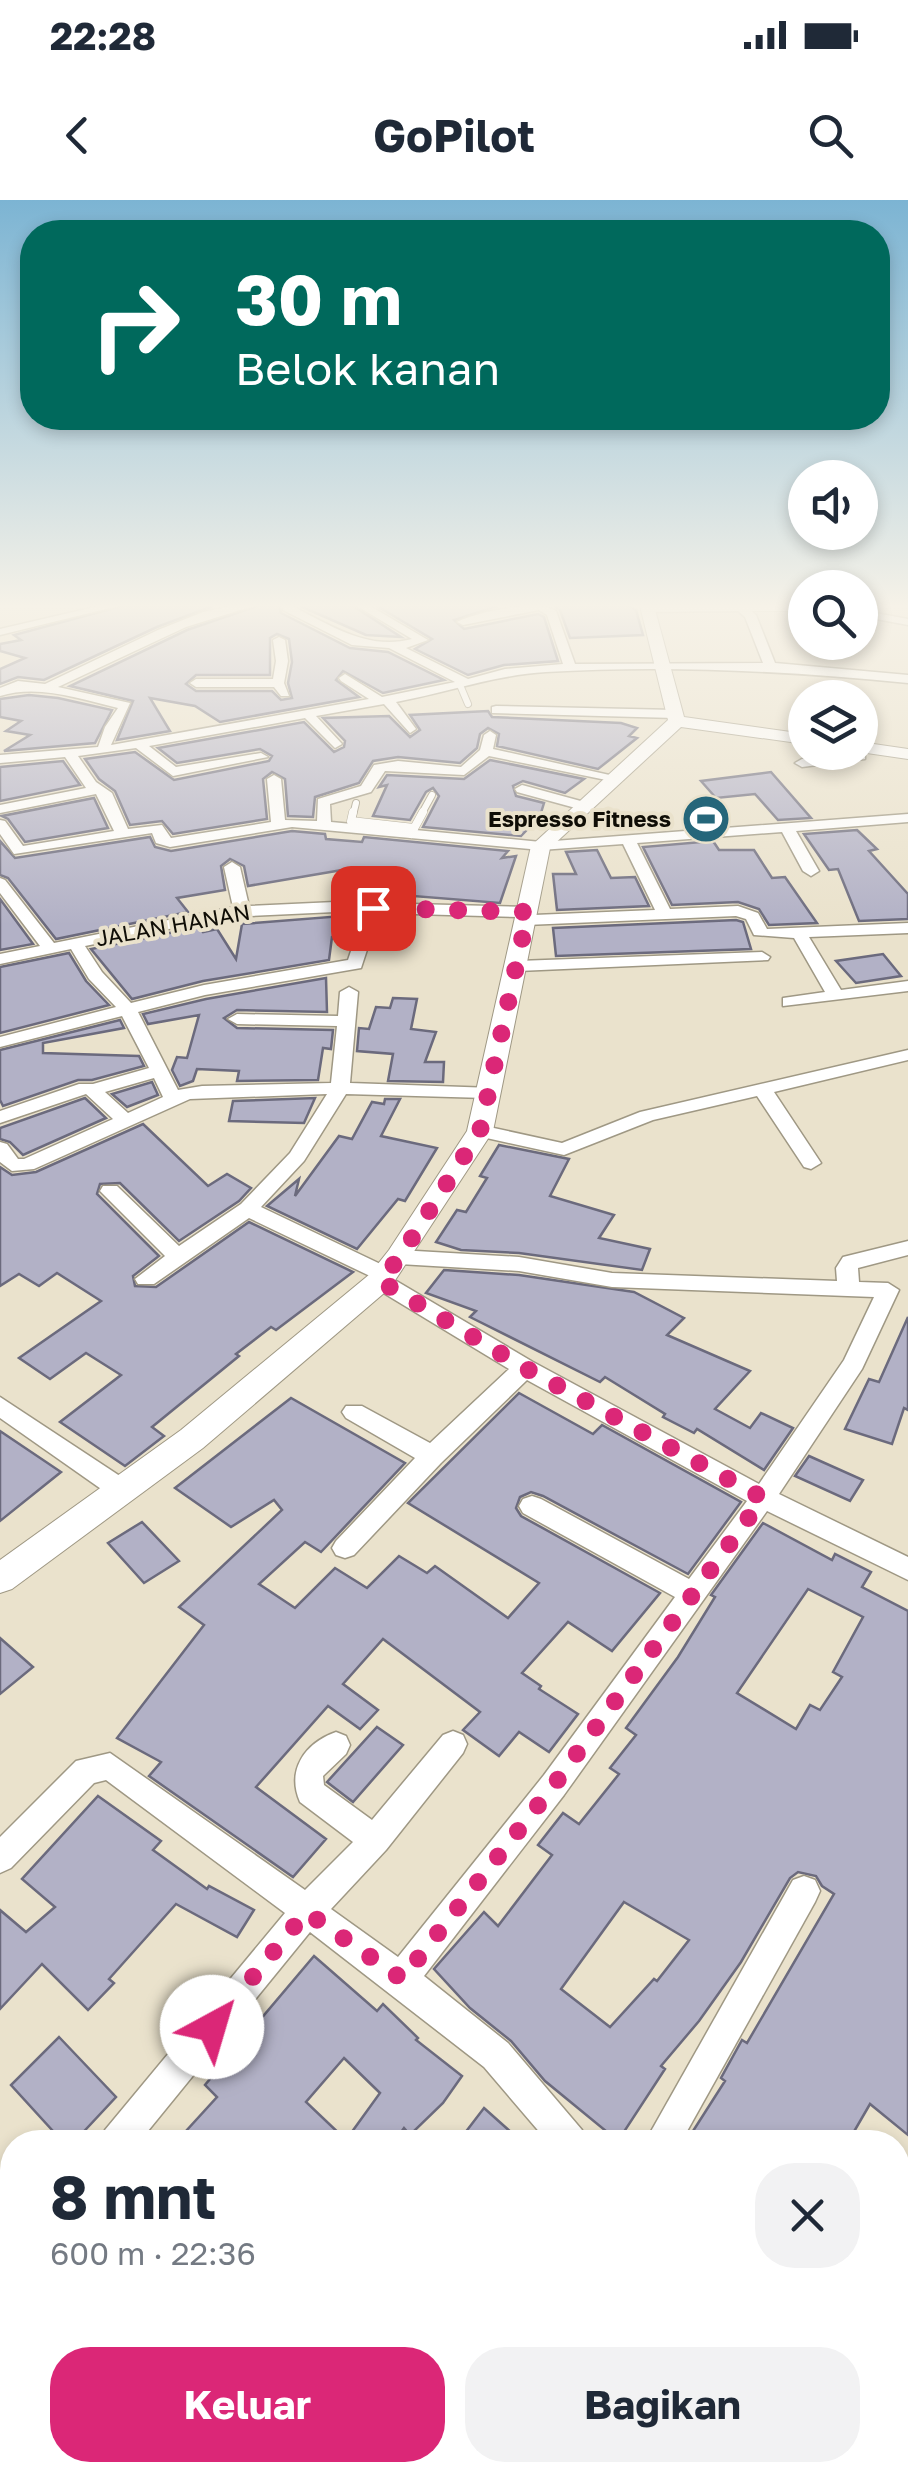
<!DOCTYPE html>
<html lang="id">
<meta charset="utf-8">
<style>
:root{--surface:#fff;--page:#f2f2f3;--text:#1f2937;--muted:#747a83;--accent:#db2777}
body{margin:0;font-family:"Golos Text",sans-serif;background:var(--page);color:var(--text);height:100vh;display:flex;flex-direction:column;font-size:38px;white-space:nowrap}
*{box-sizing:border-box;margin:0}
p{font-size:32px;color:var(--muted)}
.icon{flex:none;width:55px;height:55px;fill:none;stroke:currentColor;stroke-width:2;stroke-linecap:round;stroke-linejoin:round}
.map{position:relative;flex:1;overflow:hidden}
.sheet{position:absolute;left:0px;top:1930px;width:910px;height:352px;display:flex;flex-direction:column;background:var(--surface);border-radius:40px 40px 0 0;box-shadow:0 5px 15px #0003}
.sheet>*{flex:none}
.top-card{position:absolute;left:20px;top:20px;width:870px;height:210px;border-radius:40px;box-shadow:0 5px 15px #0003;background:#00695c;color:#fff;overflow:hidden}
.tools{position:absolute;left:788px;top:260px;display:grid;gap:20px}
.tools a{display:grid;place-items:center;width:90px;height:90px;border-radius:50%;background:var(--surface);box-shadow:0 5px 15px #0003;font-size:50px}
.pin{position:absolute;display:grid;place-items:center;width:85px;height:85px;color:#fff;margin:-42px;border-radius:20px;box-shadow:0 5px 15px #0006}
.me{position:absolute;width:110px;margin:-55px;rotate:39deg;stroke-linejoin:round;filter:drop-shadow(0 0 8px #0008)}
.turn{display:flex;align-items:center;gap:35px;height:210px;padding:0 50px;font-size:45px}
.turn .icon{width:130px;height:130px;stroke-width:2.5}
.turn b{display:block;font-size:70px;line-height:85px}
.round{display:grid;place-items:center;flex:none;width:105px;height:105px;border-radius:40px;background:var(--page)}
.headline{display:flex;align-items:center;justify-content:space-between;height:170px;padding:0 50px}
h1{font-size:60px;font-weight:700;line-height:75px}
.button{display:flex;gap:20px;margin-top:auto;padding:20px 50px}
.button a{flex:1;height:115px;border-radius:40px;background:var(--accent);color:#fff;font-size:40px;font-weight:700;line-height:115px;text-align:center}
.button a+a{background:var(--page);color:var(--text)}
.status{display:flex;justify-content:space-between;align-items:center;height:70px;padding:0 50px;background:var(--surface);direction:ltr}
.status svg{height:28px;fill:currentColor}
header{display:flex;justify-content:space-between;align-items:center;height:130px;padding:0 50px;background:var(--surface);font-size:45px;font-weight:700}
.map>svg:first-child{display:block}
.building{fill:#b2b1c6;stroke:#6b6a7d;stroke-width:2.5;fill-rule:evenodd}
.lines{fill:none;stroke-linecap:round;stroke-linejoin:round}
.service-far1-casing{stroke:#9f9884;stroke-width:8}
.service-casing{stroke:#9f9884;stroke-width:9}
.minor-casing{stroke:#9f9884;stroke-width:3}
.tertiary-casing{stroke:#9f9884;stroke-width:2}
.service-far1{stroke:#fff;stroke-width:6}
.service{stroke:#fff;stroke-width:8}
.minor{fill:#fff;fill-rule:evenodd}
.tertiary{fill:#fff;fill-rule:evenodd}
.route{stroke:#db2777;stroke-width:18;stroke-dasharray:0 32.4}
.labels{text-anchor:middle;stroke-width:8;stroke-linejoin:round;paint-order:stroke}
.far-poi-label{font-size:22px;font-weight:bold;fill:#0f0d06;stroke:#eae2cc;text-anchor:end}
.far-street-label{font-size:22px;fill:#0f0d06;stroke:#eae2cc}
</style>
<div class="status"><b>22:28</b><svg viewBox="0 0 49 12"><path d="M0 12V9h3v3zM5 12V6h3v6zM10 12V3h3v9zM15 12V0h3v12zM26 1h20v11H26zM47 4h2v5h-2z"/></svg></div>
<header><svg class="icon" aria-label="back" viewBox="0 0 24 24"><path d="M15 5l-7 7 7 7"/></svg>GoPilot<svg class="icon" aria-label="search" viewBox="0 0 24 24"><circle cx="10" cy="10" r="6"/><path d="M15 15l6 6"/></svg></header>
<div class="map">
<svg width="908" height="2281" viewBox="0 0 908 2281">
<rect width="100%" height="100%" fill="#eae2cc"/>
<!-- building -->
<g class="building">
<path d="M 122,406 L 213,406 L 157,427 L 44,480 L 18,477 L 0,484 L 0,469 L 25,458 L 0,451 L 0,444 L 21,440 L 14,435 Z"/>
<path d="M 257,406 L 279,406 L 281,413 L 350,448 L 388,452 L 444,480 L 383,493 L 343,471 L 336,480 L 359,497 L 220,522 L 195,506 L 150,498 L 170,531 L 117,540 L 133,501 L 70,486 L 187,430 ZM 277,434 L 289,439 L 292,462 L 288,483 L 292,498 L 281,500 L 272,491 L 196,491 L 186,484 L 196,475 L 270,475 L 270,438 Z"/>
<path d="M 300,406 L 353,406 L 401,437 L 366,435 Z"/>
<path d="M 377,406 L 498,406 L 454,420 L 464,429 L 538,414 L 544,417 L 558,461 L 504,465 L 468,475 L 415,449 L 432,439 Z"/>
<path d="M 554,406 L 630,406 L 636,410 L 643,435 L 570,438 L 560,410 Z"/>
<path d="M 29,495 L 58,498 L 112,510 L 95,543 L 4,551 L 30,535 L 6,531 L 21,521 L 0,517 L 0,499 Z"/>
<path d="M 488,511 L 492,517 L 621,523 L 637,528 L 629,536 L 637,538 L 598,569 L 497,546 L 499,534 L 488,528 L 480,534 L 477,548 L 460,563 L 398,557 L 373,561 L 359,583 L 315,597 L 313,617 L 288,616 L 285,579 L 272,572 L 263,579 L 267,619 L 173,634 L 162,621 L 130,625 L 115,591 L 99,579 L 85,559 L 135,552 L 174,580 L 269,561 L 272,556 L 260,549 L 177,563 L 158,548 L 304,522 L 334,552 L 344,547 L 345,541 L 323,518 L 389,516 L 410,537 L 420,530 L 410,515 Z"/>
<path d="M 490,560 L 584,579 L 565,593 L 523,581 L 513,586 L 516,596 L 544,603 L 540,616 L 521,636 L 423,627 L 439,596 L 433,588 L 426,592 L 410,620 L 373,616 L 387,585 L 379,587 L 387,575 L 464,579 Z"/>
<path d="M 63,561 L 80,585 L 0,601 L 0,567 Z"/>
<path d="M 771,572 L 811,618 L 778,620 L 755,594 L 716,598 L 701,581 Z"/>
<path d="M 94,598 L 108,628 L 25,642 L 8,619 L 2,616 Z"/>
<path d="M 857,630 L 877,649 L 869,651 L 908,694 L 908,719 L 859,721 L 838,669 L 829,670 L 804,634 Z"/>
<path d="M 292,631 L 325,634 L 326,639 L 362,642 L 364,637 L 508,651 L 502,658 L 516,656 L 500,703 L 414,696 L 414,700 L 353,699 L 348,669 L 248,686 L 244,666 L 230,659 L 221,666 L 225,690 L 177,698 L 188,712 L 56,739 L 8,678 L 0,675 L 0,641 L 15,658 L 150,637 L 155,647 L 171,651 Z"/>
<path d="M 713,641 L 719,650 L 754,650 L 772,678 L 785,677 L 817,723 L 769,725 L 759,709 L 738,702 L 672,705 L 643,647 Z"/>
<path d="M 597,650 L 611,678 L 635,677 L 649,706 L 557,710 L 553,674 L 576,674 L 566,652 Z"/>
<path d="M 0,699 L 33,744 L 0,750 Z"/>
<path d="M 342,716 L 339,737 L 332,737 L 329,760 L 203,781 L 132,799 L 91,749 L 199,727 L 203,732 L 217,729 L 236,759 L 242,724 Z"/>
<path d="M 736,720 L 743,722 L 751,749 L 556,756 L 553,728 Z"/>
<path d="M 69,753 L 86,781 L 109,805 L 0,833 L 0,767 Z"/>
<path d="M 883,754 L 901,776 L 856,783 L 836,761 Z"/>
<path d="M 326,778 L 327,812 L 237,810 L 224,818 L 237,828 L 333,830 L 331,849 L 323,848 L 318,880 L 237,881 L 239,871 L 197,869 L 193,881 L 180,886 L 172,870 L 177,857 L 187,858 L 199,815 L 148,824 L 143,814 L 206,799 Z"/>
<path d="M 393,798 L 417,799 L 411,829 L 436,832 L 425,862 L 444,862 L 443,882 L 388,881 L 393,854 L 357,851 L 359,828 L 369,829 L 376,807 L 390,808 Z"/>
<path d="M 120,820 L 124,828 L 43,843 L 43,853 L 139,856 L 144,866 L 92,880 L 78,880 L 3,906 L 0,900 L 0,850 Z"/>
<path d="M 152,882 L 158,895 L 127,907 L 112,894 Z"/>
<path d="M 85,898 L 106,918 L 23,955 L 10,942 L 0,939 L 0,928 Z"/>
<path d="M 315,898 L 304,923 L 229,921 L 233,901 Z"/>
<path d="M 385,899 L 400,899 L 381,936 L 437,948 L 405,1001 L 398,999 L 357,1049 L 267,1006 L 299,979 L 295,996 L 339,936 L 352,939 L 372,902 L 384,904 Z"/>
<path d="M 143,924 L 208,986 L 227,974 L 251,988 L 239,1001 L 179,1041 L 120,983 L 100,984 L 97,994 L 159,1056 L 133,1076 L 135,1086 L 156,1087 L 249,1022 L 353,1072 L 276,1130 L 271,1127 L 236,1154 L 239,1156 L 152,1227 L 164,1236 L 125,1266 L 60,1222 L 121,1175 L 86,1153 L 50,1179 L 19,1158 L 101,1101 L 57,1073 L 39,1086 L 19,1074 L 0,1086 L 0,967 L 12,975 L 36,972 Z"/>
<path d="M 499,945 L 569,959 L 550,996 L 614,1015 L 599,1038 L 650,1049 L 642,1070 L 519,1053 L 461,1050 L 436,1042 L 457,1010 L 466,1012 L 487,978 L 480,976 Z"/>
<path d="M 444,1070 L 519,1075 L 634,1092 L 684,1118 L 667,1135 L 750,1171 L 715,1209 L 750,1228 L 761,1213 L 793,1228 L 764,1270 L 697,1229 L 694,1233 L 663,1217 L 665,1214 L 605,1177 L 600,1182 L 470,1117 L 476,1111 L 426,1093 Z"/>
<path d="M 908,1117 L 908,1210 L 904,1208 L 892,1244 L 845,1229 L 869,1179 L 879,1182 Z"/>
<path d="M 519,1193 L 593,1234 L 602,1225 L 741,1302 L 688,1374 L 543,1296 L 531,1292 L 520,1297 L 516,1308 L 521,1316 L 660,1393 L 612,1451 L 568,1422 L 522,1473 L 541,1486 L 539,1489 L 578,1514 L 549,1552 L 519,1532 L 499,1556 L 463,1530 L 480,1512 L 383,1439 L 343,1484 L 378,1510 L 360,1529 L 328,1506 L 256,1587 L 326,1639 L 293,1677 L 149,1576 L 161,1562 L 117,1538 L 204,1425 L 179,1407 L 282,1310 L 274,1300 L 231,1327 L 175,1288 L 291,1198 L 405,1263 L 321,1352 L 305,1342 L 259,1384 L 295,1408 L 335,1368 L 367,1388 L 399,1356 L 427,1373 L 435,1366 L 508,1418 L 539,1383 L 408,1303 Z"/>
<path d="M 0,1231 L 61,1272 L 0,1321 Z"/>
<path d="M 809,1256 L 863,1280 L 850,1301 L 795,1276 Z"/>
<path d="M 142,1322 L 179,1361 L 144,1383 L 108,1343 Z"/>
<path d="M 763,1323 L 832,1360 L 835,1354 L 871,1372 L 862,1387 L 908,1411 L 908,1935 L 870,1904 L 848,1942 L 686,1942 L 725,1881 L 721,1878 L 742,1840 L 747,1843 L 834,1694 L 822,1686 L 816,1676 L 798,1672 L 790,1678 L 741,1762 L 699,1821 L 661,1866 L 665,1869 L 618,1941 L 545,1881 L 511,1841 L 470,1808 L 434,1769 L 484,1712 L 498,1726 L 552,1655 L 538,1645 L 563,1613 L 579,1624 L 619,1574 L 610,1568 L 636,1535 L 626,1528 L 678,1457 L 715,1397 L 711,1395 ZM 808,1389 L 863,1417 L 833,1472 L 842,1477 L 820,1510 L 810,1505 L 796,1529 L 737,1493 ZM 624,1702 L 689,1740 L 657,1781 L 654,1779 L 610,1827 L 561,1789 Z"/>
<path d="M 0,1438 L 33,1467 L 0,1494 Z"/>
<path d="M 377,1527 L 403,1545 L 353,1602 L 327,1582 Z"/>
<path d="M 98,1596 L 161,1641 L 153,1650 L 207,1689 L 209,1686 L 254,1710 L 237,1737 L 176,1704 L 109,1779 L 114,1783 L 88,1810 L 42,1764 L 0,1809 L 0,1710 L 26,1732 L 55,1707 L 22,1679 Z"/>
<path d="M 314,1756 L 377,1811 L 383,1804 L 418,1838 L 416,1840 L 462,1876 L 443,1903 L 410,1935 L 404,1928 L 394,1942 L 176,1942 L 217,1897 L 205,1885 ZM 344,1858 L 380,1893 L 346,1940 L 306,1902 Z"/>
<path d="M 59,1837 L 116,1897 L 74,1942 L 63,1942 L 11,1885 Z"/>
<path d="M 484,1908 L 522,1942 L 458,1942 Z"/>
</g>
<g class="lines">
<!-- service-far1 casing -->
<g class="service-far1-casing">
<g id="service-far1">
<path d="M 742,408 L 791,408"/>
<path d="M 460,485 L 468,504"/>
<path d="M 353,615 L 356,603"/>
<path d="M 421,615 L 432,595"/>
</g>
</g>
<!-- service casing -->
<g class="service-casing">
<g id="service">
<path d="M 353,612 L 351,621 L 414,628"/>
<path d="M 411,634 L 423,612"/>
</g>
</g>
<!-- minor casing -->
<g class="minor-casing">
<g id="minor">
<path d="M 99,406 L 118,406 L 0,435 L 0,429 Z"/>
<path d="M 231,406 L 253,406 L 186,427 L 58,487 L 130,503 L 111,545 L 369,499 L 341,481 L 339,478 L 345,474 L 382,497 L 455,482 L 389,448 L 352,445 L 283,410 L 283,406 L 292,406 C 330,425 368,451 412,439 L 357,406 L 370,406 L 428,440 L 406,448 L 468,479 L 505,469 L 563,464 L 547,415 L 539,410 L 463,425 L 457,422 C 476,412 538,399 556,411 L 575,464 L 763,463 L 745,417 L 738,411 L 648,412 L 643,409 L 647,406 L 746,406 L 756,415 L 775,463 L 908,475 L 908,483 C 788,471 667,465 546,472 C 495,475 446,493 396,502 L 416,529 L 410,533 L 384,504 L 316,516 L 342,544 L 335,548 L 305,518 L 149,546 L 176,567 L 261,553 L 268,557 L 173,576 L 136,548 L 78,556 L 96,582 L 112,593 L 128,629 L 162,625 L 171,638 L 271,622 L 267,579 L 274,575 L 281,579 L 285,620 L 317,621 L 318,599 L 361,586 L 374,565 L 398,561 L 461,567 L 480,550 L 484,535 L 490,531 L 496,535 L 493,549 L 623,578 L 616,582 L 489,556 L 464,575 L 385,571 L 371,592 L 330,604 L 331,622 L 541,642 L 908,614 L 908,622 L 796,631 L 819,671 L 811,676 L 803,671 L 782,632 L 637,643 L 670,709 L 738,706 L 758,713 L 767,729 L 908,723 L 908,733 L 809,737 L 841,790 L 908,781 L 908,791 L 783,806 L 783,798 L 825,792 L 794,738 L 754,735 L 746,719 L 736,716 L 526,725 L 518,720 L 521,717 L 379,713 L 361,768 L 205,795 L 138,812 L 178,890 L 202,886 L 331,883 L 337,826 L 237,824 L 228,819 L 237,814 L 338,816 L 340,792 L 349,787 L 358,792 L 350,883 L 493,888 L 495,892 L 486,898 L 346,894 L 304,961 L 261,1007 L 393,1070 L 393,1079 L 533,1162 L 759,1284 L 844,1160 L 874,1097 L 612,1087 L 519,1071 L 399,1064 L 388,1057 L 399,1050 L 519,1057 L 612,1073 L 837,1081 L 836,1068 L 843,1057 L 908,1041 L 908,1055 L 858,1068 L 859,1082 L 888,1083 L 899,1090 L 862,1169 L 779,1294 L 908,1357 L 908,1380 L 767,1311 L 564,1595 L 424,1776 L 508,1843 L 582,1930 L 587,1942 L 548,1942 L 484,1867 L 310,1732 L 139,1942 L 100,1942 L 105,1930 L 285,1713 L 106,1580 L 94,1583 L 11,1668 L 0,1673 L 0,1637 L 76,1561 L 110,1553 L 305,1690 L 353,1642 L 300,1602 C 286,1570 305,1543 336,1532 L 346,1536 L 350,1545 L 346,1554 L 323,1576 L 324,1585 L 372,1620 L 443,1535 L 453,1531 L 463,1535 L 467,1544 L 463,1553 L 386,1650 L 331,1709 L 398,1757 L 544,1575 L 675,1397 L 523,1313 L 519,1306 L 523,1299 L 532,1296 L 541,1299 L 689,1379 L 747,1301 L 527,1180 L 441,1263 L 354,1355 L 345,1358 L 336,1355 L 332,1348 L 336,1341 L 415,1258 L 346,1218 L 342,1212 L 346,1206 L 362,1206 L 430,1243 L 509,1169 L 372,1086 L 372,1077 L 249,1018 L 154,1084 L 138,1084 L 135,1079 L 165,1056 L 100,991 L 103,986 L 117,986 L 179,1046 L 241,1004 L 290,953 L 327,894 L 190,899 L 34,969 L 12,971 L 0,962 L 0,942 L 7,944 L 18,959 L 24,959 L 113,919 L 86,894 L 0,923 L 0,911 L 79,884 L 93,884 L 149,868 L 122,816 L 0,847 L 0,837 L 116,807 L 89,779 L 71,749 L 0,764 L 0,754 L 40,746 L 0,693 L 0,678 L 5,680 L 54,743 L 233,707 L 224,667 L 232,662 L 240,667 L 249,706 L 335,702 L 528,707 L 534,709 L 534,715 L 655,710 L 623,644 L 541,650 L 292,627 L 170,647 L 156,643 L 152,633 L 14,654 L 0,634 L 0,620 L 5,621 L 23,646 L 114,631 L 96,594 L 0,613 L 0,605 L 86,588 L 65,557 L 0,563 L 0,555 L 98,547 L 105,527 L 118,508 C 79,499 39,484 0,496 L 0,488 L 18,481 L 45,484 L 158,430 L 203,412 ZM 335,712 L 364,712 L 348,760 L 204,785 L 131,803 L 102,772 L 85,746 L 228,717 ZM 154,878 L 163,897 L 128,913 L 105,892 Z"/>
<path d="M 860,410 L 908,419 L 908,425 L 860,416 Z"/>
<path d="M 279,437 L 285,440 L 288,461 L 284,483 L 289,496 L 281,496 L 274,487 L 196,487 L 190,483 L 196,479 L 273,479 L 276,461 L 273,440 Z"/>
<path d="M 835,442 L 847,442 L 847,444 L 841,447 Z"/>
<path d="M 496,506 L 675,510 L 681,514 L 675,518 L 492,513 L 492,507 Z"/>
<path d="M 860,552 L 865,553 L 865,559 L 802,567 L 795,563 L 802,559 Z"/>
<path d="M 522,585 L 588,603 L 590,606 L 583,610 L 517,592 L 515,589 Z"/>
<path d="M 762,752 L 770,757 L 768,760 L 518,771 L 510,766 L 518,761 Z"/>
<path d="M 908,850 L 908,860 L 774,892 L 821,963 L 811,969 L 804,967 L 757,896 L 653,920 L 564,955 L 473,935 L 470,931 L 480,925 L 562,943 L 640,912 Z"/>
<path d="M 0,1197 L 132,1284 L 135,1291 L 132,1298 L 123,1301 L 114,1298 L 0,1218 Z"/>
<path d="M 804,1676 L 815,1680 L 820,1691 L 815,1702 L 681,1942 L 645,1942 L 793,1680 Z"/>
<path d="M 12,2051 L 12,2100 L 0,2105 L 0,2056 Z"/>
<path d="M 0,2117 L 12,2122 L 12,2166 L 0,2161 Z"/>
<path d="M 908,2131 L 908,2181 L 898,2185 L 898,2135 Z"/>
<path d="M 898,2255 L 908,2263 L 908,2281 L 870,2281 L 866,2270 L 898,2270 Z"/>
<path d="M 132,2270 L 214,2270 L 210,2281 L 136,2281 Z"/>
<path d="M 546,2270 L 588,2270 L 584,2281 L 542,2281 Z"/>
</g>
</g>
<!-- tertiary casing -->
<g class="tertiary-casing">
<g id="tertiary">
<path d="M 640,406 L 654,406 L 684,517 L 805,534 L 805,544 L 681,527 L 550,648 L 493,931 L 390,1088 L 203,1248 L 12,1389 L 0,1393 L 0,1360 L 181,1230 L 370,1074 L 389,1050 L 467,931 L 531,646 L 668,520 Z"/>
<path d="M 860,542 L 908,549 L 908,559 L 860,552 Z"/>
</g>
</g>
<!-- service-far1 -->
<use href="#service-far1" class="service-far1"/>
<!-- service -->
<use href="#service" class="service"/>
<!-- minor -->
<use href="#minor" class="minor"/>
<!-- tertiary -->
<use href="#tertiary" class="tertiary"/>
</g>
<!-- sky -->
<linearGradient id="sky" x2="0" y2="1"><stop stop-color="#7cb4d3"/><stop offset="0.56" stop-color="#f6f2e8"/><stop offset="1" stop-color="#f6f2e8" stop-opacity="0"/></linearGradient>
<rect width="908" height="725" fill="url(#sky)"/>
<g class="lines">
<!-- route -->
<path class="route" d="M 212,1827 L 306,1712 L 402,1779 L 554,1585 L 763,1298 L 525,1168 L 380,1081 L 400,1057 L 480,931 L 528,712 L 373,708"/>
</g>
<!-- icons -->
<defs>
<g id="stadium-disc" transform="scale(2.5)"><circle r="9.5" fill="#25667a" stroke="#eae2cc"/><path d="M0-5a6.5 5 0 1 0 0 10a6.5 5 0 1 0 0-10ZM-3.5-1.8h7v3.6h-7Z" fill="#fff"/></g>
</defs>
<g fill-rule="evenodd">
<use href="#stadium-disc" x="706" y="619"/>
</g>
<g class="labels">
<!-- far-poi labels -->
<g class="far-poi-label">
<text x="671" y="627">Espresso Fitness</text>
</g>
<!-- far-street labels -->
<g class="far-street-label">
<text transform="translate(173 725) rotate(-10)" y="8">JALAN HANAN</text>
</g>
</g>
</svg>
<div class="tools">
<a><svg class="icon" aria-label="sound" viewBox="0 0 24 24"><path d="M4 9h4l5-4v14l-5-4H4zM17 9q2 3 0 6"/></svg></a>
<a><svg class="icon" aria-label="search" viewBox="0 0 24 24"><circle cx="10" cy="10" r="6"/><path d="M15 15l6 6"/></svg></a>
<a><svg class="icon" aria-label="layers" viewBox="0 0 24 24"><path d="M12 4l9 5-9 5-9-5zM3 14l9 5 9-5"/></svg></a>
</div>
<div class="pin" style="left:373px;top:708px;background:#d93025"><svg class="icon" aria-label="arrive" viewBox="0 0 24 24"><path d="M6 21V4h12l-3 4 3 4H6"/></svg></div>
<svg class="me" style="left:212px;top:1827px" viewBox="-20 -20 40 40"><circle r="19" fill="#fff"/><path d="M0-13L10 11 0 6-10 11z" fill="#db2777"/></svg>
<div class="top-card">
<div class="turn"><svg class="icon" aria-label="right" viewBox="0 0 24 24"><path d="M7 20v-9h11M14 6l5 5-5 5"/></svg><div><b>30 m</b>Belok kanan</div></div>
</div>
<section class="sheet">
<div class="headline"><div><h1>8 mnt</h1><p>600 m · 22:36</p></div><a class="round"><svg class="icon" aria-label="close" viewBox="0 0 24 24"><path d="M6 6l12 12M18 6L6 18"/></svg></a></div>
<div class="button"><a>Keluar</a><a>Bagikan</a></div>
</section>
</div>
